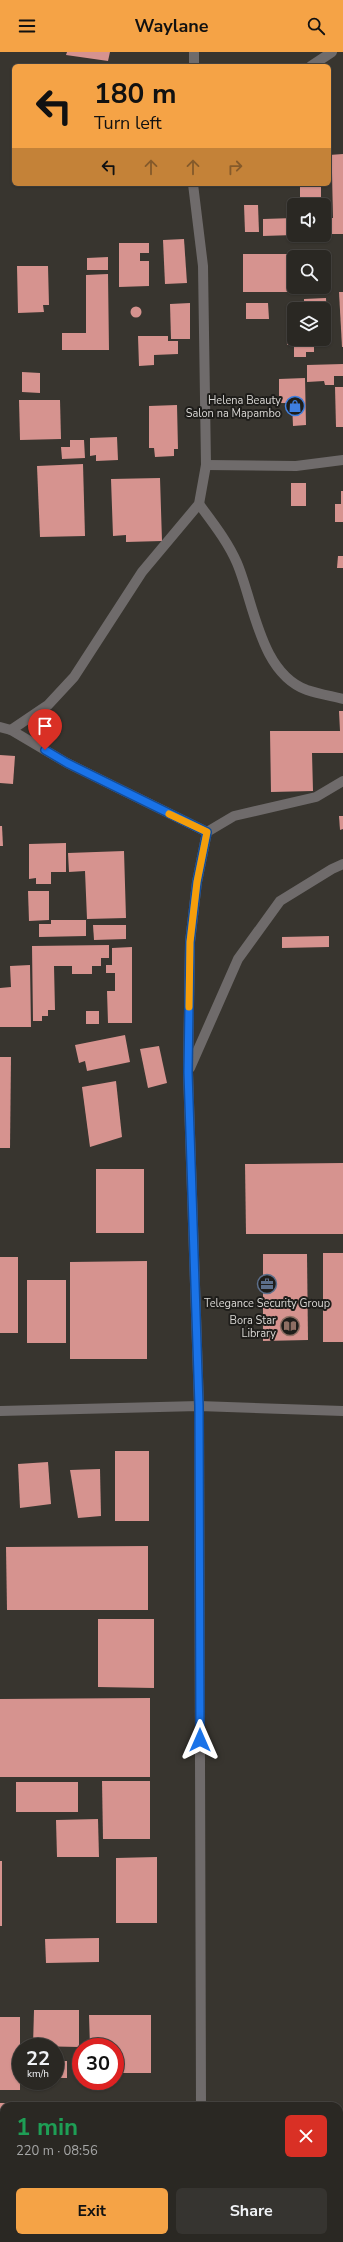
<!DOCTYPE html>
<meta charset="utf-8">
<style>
:root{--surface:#2a2823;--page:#363430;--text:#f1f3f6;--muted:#a5a6a6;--line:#464441;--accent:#f5a346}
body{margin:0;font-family:"Nunito Sans",sans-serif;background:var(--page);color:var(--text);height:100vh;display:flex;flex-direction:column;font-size:15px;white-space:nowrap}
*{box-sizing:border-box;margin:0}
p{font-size:13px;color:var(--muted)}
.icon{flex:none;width:22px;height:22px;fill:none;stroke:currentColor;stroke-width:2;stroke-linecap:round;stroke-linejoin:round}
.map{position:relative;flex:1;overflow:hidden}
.drawer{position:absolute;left:0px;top:2050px;width:343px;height:140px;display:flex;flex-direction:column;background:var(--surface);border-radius:12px 12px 0 0;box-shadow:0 1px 3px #0004,0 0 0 1px var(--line)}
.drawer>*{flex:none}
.guide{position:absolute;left:12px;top:12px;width:319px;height:122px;border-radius:6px;box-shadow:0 1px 3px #0004,0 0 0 1px var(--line);background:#f5a346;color:#111;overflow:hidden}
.fabs{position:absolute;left:287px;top:146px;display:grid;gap:8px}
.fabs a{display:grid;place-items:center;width:44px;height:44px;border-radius:6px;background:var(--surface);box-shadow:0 1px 3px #0004,0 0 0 1px var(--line);font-size:20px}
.speed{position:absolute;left:12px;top:1986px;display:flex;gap:8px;font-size:20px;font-weight:700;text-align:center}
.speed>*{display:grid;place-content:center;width:52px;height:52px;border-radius:50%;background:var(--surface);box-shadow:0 1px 3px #0004,0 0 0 1px var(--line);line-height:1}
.speed small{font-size:10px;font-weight:400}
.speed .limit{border:6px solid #d22;background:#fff;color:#111}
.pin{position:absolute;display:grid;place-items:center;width:34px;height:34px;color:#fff;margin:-41px -17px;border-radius:50% 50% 50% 0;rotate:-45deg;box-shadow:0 0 4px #0007}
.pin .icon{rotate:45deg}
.me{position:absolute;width:44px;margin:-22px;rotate:0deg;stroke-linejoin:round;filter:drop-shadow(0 0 3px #0008)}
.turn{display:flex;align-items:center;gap:14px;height:84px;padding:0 16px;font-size:18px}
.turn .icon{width:52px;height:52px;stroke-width:2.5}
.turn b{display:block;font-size:28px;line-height:34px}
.lanes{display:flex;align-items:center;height:38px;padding:0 16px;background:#0003;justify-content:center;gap:20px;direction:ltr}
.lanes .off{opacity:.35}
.round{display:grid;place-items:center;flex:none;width:42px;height:42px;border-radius:6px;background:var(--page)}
.headline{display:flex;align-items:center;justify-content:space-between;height:68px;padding:0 16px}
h1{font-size:24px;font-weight:700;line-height:30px;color:#1e9e55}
.action{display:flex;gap:8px;margin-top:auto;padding:8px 16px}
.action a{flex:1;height:46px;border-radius:6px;background:var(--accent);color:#111;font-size:16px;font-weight:700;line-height:46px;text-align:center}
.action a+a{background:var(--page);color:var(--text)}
header{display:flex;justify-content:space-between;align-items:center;height:52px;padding:0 16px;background:var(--accent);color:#111;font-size:18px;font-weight:700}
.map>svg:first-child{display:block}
.building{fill:#d6938f}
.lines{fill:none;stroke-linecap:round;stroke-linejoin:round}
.minor{stroke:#6f6b6b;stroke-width:10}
.route-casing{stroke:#114b97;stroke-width:10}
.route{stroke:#1a73e8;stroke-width:7}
.slow{stroke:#f59e0b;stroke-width:7}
.labels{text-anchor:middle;stroke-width:4;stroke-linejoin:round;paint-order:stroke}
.poi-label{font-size:11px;fill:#d8d6d3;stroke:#1e1d1a;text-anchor:end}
</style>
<header><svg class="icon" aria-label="menu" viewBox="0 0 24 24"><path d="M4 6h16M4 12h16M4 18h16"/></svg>Waylane<svg class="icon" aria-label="search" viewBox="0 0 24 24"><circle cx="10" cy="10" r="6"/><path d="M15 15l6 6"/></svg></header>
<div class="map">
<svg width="343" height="2190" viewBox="0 0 343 2190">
<rect width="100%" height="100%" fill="#38352f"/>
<!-- building -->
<g class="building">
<path d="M 67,0 L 110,0 L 108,9 L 66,3 Z"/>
<path d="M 343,102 L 343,182 L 324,182 L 324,166 L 333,166 L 332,121 L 329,121 L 329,103 Z"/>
<path d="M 300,132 L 321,132 L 321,152 L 300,153 Z"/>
<path d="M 244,153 L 258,153 L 259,180 L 245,180 Z"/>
<path d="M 294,166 L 294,183 L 263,184 L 263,167 Z"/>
<path d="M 184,187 L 187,231 L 165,232 L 163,188 Z"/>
<path d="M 119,191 L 149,191 L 149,201 L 140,201 L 140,209 L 149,209 L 149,234 L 119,235 Z"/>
<path d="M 243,202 L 306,202 L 306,205 L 294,205 L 294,235 L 306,235 L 306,240 L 243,240 Z"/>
<path d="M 108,205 L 108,218 L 87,218 L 87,206 Z"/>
<path d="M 17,214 L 48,214 L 49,253 L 43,253 L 44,260 L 18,261 Z"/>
<path d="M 108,222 L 109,298 L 62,298 L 62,281 L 86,281 L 86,223 Z"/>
<path d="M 339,240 L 343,240 L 343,295 L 342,295 Z"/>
<path d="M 326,246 L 327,270 L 324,270 L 324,257 L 304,257 L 304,247 Z"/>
<path d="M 190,251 L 190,287 L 171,287 L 170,252 Z"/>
<path d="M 246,251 L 268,251 L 269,267 L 246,267 Z"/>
<circle cx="136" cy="260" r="5.5"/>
<path d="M 286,259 L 294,259 L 294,287 L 320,287 L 320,293 L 314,293 L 314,300 L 306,300 L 306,305 L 294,305 L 294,292 L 287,293 Z"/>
<path d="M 138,284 L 168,284 L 168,289 L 178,289 L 178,302 L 154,303 L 154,313 L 139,314 Z"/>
<path d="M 343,312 L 343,324 L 334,324 L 334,333 L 325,333 L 324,329 L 307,330 L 307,313 Z"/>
<path d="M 22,320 L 40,321 L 40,341 L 22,340 Z"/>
<path d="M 305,326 L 306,373 L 293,374 L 292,351 L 279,351 L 279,327 Z"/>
<path d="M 335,335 L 343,335 L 343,375 L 336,375 Z"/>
<path d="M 19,348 L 60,348 L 61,387 L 20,388 Z"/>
<path d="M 177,353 L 178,397 L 174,397 L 174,404 L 155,405 L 154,396 L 149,396 L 149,354 Z"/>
<path d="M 117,385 L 118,408 L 96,409 L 96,403 L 90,404 L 90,386 Z"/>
<path d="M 70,388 L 84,388 L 85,406 L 62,407 L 61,395 L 70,395 Z"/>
<path d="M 83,412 L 85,484 L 40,485 L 37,414 Z"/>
<path d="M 160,426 L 162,489 L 126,490 L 126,483 L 113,484 L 111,427 Z"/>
<rect x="291" y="431" width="15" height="23"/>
<path d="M 341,439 L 343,439 L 343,470 L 335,470 L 335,452 L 341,452 Z"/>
<path d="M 338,504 L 343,504 L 343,516 L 337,516 Z"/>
<path d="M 339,659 L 343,659 L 343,701 L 312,701 L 313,739 L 271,740 L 270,679 L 340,679 Z"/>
<path d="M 0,703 L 15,704 L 13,732 L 0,731 Z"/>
<path d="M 339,764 L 343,764 L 343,777 L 340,778 Z"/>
<path d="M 0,774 L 2,774 L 3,794 L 0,794 Z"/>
<path d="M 66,791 L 66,820 L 51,820 L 51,832 L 36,832 L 36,826 L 29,827 L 29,792 Z"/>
<path d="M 124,799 L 126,866 L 87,867 L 85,819 L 69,820 L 68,801 Z"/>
<path d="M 28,839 L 49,839 L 49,868 L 29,869 Z"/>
<path d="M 51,868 L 86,868 L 86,884 L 39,885 L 39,872 L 51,872 Z"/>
<path d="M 93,873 L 126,873 L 126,887 L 94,888 Z"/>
<path d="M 329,884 L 329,895 L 282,896 L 282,885 Z"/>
<path d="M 109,893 L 109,906 L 101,906 L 101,914 L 92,914 L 92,922 L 72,922 L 72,914 L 54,914 L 55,958 L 48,958 L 48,964 L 42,964 L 42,969 L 33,969 L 32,894 Z"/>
<path d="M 132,895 L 132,971 L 108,971 L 107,939 L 115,939 L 115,921 L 106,921 L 106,913 L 112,913 L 112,896 Z"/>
<path d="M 30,913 L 31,975 L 0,975 L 0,936 L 11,935 L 10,914 Z"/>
<rect x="86" y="959" width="13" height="13"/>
<path d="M 125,983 L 130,1010 L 87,1019 L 85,1009 L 79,1011 L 75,993 Z"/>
<path d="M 159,994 L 167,1031 L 148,1036 L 140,997 Z"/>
<path d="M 0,1005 L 11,1005 L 10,1096 L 0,1096 Z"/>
<path d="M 116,1029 L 122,1085 L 90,1095 L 82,1035 Z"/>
<path d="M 343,1111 L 343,1182 L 246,1182 L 245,1112 Z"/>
<rect x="96" y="1117" width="48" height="64"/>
<rect x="323" y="1201" width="20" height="89"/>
<path d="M 263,1202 L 307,1202 L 308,1288 L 263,1289 Z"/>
<rect x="0" y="1205" width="18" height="76"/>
<path d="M 147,1209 L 147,1307 L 70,1307 L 70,1210 Z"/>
<rect x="27" y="1228" width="39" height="63"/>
<rect x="115" y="1399" width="34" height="70"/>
<path d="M 48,1410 L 51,1452 L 20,1456 L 18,1412 Z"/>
<path d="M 100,1417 L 101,1464 L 78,1466 L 70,1418 Z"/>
<path d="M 148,1494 L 148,1558 L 7,1558 L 6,1495 Z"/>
<path d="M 98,1567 L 154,1567 L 154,1636 L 98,1635 Z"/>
<path d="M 150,1646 L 150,1725 L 0,1725 L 0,1647 Z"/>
<path d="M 102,1729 L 150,1729 L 150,1787 L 103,1787 Z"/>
<rect x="16" y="1730" width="62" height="30"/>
<path d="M 98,1767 L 99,1805 L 57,1805 L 56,1768 Z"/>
<path d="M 157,1805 L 157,1871 L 116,1871 L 116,1806 Z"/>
<rect x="0" y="1809" width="2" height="65"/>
<path d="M 99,1886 L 99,1910 L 46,1911 L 45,1887 Z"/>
<path d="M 34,1958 L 79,1958 L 79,1995 L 33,1994 Z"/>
<path d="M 89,1963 L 151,1963 L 151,2021 L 115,2021 L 115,1995 L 90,1995 Z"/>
<rect x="0" y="1965" width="20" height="73"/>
<rect x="55" y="2009" width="12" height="17"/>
<rect x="20" y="2049" width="59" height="5"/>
<path d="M 94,2050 L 156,2052 L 156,2054 L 94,2054 Z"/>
<path d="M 0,2051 L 9,2051 L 9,2054 L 4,2054 L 4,2100 L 0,2100 Z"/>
<path d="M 0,2146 L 4,2146 L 4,2186 L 8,2186 L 8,2190 L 0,2190 Z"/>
<path d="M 116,2186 L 156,2186 L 156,2188 Z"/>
</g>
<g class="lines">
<!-- minor -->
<g class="minor">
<path d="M 194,14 L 194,0"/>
<path d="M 311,14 L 332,0"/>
<path d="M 206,413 L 296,414 L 343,408"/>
<path d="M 199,452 C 213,471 228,490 237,511 C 254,551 260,621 307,638 C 319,642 331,644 343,647"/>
<path d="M 0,675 L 11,678 L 67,711 L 207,780"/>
<path d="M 11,678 L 48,653 L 74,625 L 142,520 L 199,452 L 206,413 L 203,214 L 193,132"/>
<path d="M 190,1016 L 238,907 L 280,849 L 332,817 L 343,812"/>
<path d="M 0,1359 L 199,1354 L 343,1359"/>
<path d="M 201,2054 L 199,1354 L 188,1020 L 190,890 L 197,830 L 207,780 L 234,764 L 316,745 L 343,729"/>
<path d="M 201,2186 L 201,2190"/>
</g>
</g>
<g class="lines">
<!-- route casing -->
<g class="route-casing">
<path id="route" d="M 45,698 L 67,711 L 207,780 L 197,830 L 190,890 L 188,1020 L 199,1354 L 200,1688"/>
</g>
<!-- route -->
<use href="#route" class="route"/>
<!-- slow -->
<path class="slow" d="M 169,762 L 207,780 L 197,830 L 190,890 L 189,955"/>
</g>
<!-- icons -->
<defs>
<g id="shop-ring" transform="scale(1)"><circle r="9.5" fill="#1e1d1a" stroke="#3f7fe0" stroke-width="1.5"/><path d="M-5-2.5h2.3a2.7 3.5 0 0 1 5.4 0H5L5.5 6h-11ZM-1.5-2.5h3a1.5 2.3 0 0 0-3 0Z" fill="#3f7fe0"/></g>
<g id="office-ring" transform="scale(1)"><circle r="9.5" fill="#1e1d1a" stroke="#5c6f8a" stroke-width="1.5"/><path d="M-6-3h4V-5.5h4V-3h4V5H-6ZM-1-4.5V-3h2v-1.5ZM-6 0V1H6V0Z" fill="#5c6f8a"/></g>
<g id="library-ring" transform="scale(1)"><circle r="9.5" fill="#1e1d1a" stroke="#8d6e63" stroke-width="1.5"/><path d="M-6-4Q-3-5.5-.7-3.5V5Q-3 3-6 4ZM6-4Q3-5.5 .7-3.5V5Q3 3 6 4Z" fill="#8d6e63"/></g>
</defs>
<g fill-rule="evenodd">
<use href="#shop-ring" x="295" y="354"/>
<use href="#office-ring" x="267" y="1232"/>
<use href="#library-ring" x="290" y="1274"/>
</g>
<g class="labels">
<!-- poi labels -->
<g class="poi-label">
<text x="281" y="352">Helena Beauty<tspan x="281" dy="13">Salon na Mapambo</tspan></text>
<text x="267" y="1255" text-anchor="middle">Telegance Security Group</text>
<text x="276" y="1272">Bora Star<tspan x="276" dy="13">Library</tspan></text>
</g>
</g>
</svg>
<div class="fabs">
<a><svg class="icon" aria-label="sound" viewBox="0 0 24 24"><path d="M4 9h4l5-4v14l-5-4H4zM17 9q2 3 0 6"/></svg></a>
<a><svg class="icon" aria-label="search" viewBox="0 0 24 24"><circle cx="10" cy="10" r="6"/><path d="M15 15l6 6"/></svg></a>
<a><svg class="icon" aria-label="layers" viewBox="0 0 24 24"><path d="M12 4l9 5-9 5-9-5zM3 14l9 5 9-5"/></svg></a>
</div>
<div class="speed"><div>22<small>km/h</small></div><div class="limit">30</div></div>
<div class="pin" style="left:45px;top:698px;background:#d93025"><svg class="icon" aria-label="arrive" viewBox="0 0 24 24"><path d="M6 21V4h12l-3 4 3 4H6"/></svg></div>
<svg class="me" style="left:200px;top:1688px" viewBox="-20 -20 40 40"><path d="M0-17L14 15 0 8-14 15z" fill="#1a73e8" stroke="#fff" stroke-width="4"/></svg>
<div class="guide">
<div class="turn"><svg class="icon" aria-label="left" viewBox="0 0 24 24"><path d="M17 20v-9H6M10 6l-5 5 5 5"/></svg><div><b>180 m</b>Turn left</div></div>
<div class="lanes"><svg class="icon" aria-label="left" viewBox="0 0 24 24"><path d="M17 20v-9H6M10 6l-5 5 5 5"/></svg><svg class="icon off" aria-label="ahead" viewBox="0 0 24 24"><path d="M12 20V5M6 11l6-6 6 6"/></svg><svg class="icon off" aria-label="ahead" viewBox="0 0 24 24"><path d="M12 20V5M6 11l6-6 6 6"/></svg><svg class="icon off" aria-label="right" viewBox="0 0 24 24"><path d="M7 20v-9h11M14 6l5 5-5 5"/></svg></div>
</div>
<section class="drawer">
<div class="headline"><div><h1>1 min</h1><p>220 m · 08:56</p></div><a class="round" style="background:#d93025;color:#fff"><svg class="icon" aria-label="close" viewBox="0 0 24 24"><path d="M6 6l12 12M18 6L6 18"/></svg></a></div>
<div class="action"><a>Exit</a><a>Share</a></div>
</section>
</div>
